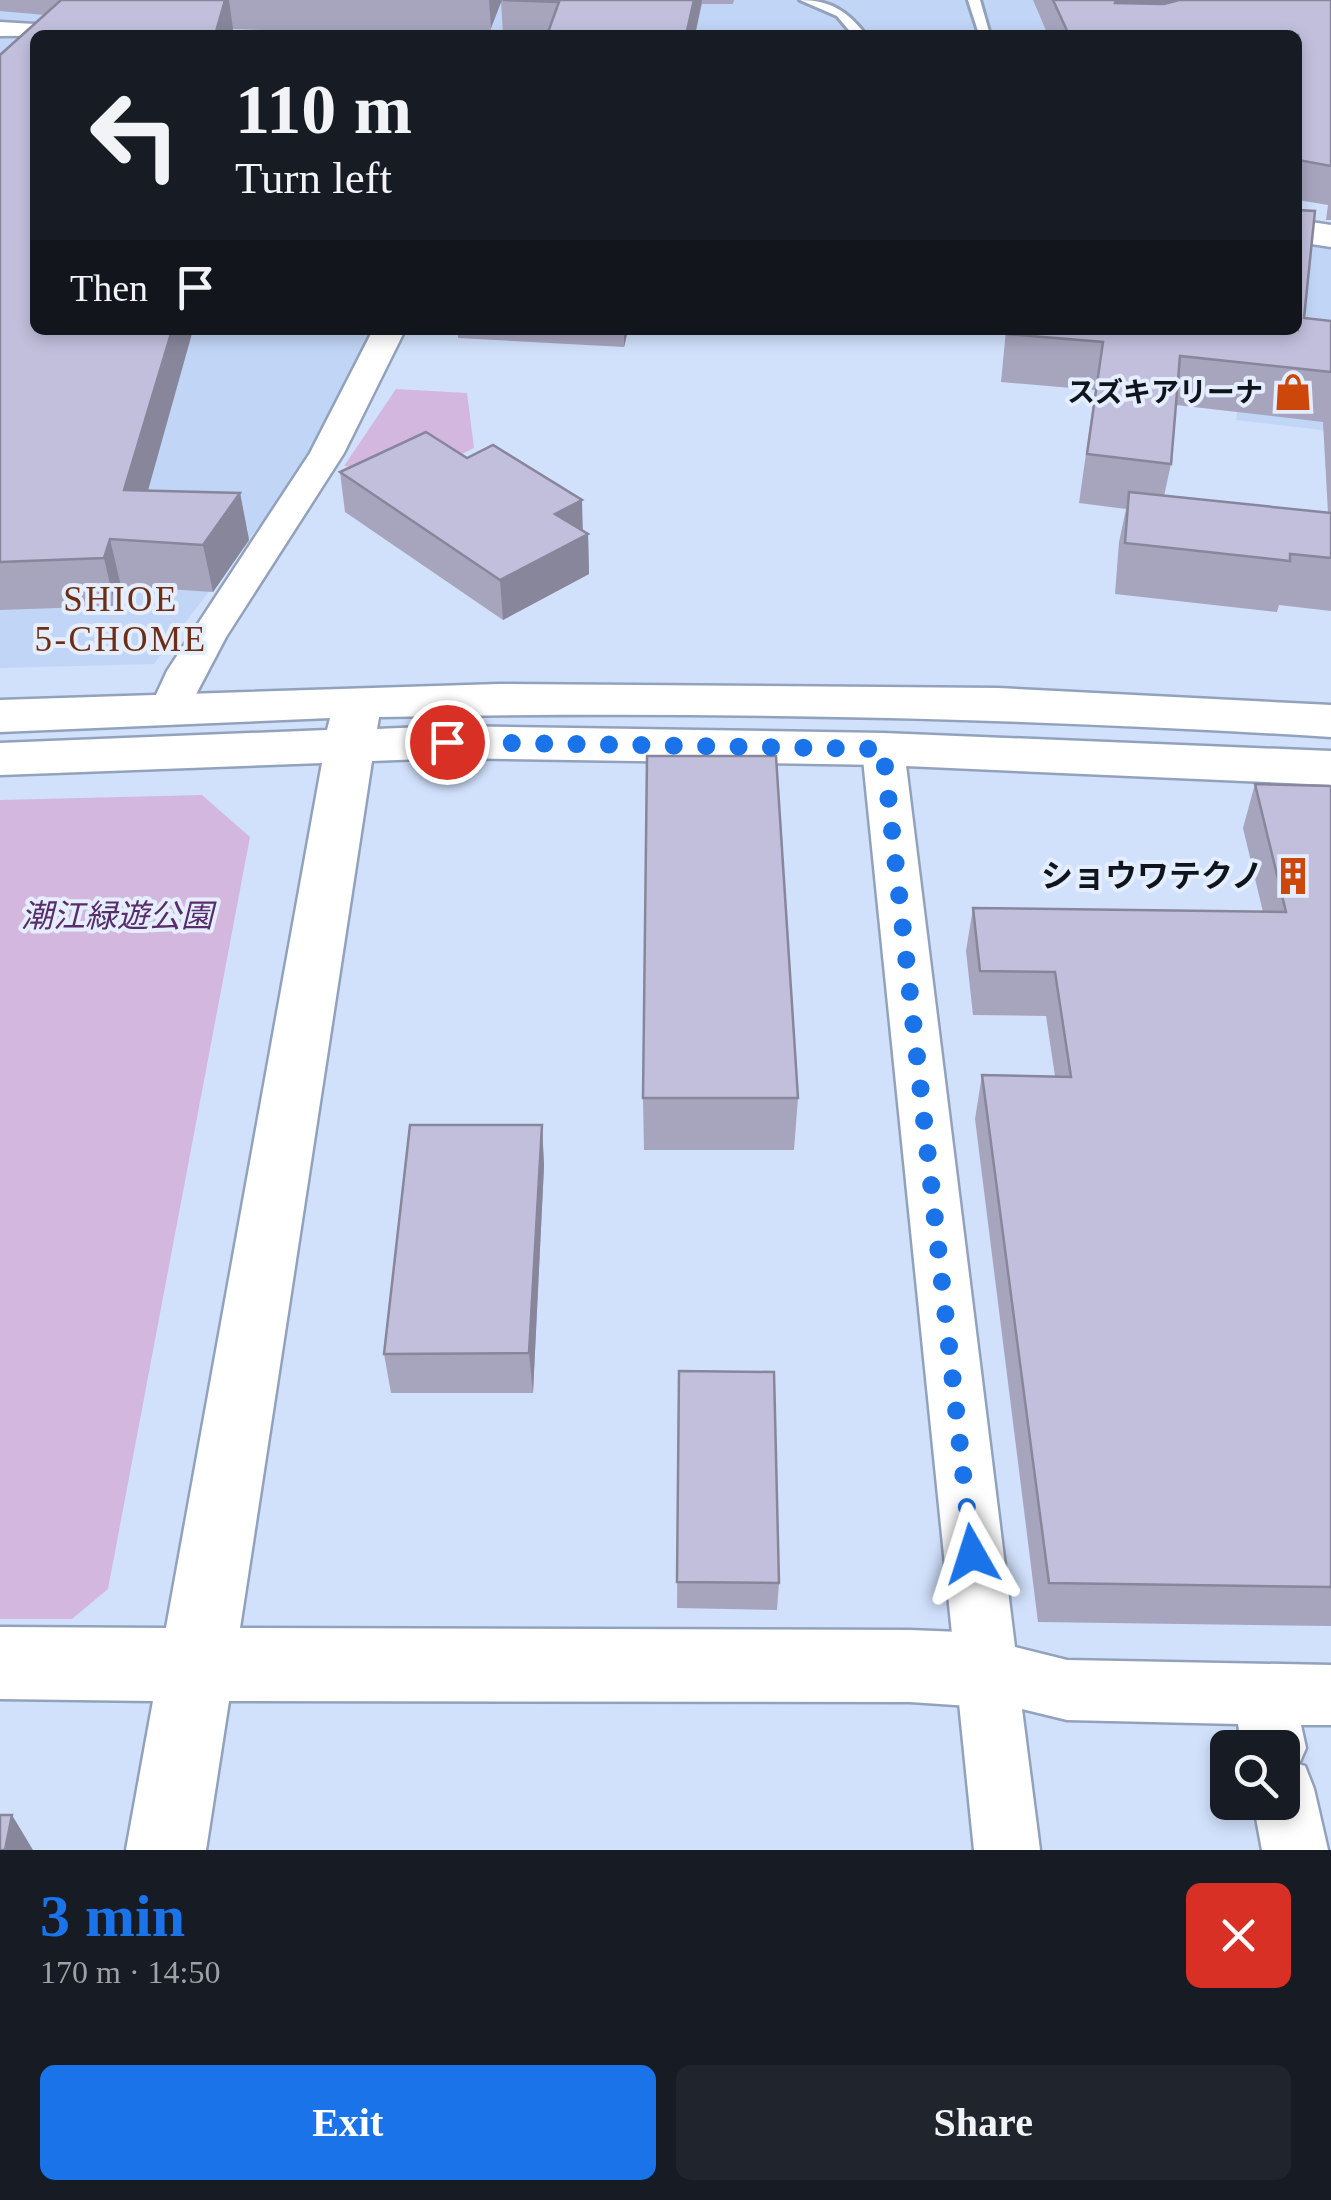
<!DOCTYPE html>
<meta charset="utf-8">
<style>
:root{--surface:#171b24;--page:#20242c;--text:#f1f3f6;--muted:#9ea1a6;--accent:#1a73e8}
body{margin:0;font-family:"Times New Roman","Noto Sans JP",serif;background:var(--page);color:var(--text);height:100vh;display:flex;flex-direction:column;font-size:38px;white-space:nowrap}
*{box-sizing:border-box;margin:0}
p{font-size:32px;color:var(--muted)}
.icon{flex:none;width:55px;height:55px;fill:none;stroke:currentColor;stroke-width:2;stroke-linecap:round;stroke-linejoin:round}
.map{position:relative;height:1850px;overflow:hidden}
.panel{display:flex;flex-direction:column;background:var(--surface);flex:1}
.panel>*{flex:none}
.hud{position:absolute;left:30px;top:30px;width:1272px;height:305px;border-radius:15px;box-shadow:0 5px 15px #0003;background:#171b24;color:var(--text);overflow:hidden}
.fabs{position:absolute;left:1210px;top:1730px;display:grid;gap:20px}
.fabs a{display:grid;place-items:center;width:90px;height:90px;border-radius:15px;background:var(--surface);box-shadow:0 5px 15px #0003;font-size:50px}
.pin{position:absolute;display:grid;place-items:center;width:85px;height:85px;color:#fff;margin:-42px;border:5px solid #fff;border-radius:50%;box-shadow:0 2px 10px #0007}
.me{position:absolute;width:110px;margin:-55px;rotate:354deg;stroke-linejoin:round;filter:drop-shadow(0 0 8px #0008)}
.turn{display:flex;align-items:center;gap:35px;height:210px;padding:0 40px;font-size:45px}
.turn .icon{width:130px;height:130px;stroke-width:2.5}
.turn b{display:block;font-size:70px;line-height:85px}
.then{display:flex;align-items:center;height:95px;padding:0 40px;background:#0003;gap:20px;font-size:38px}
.round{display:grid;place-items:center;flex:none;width:105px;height:105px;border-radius:15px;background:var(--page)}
.headline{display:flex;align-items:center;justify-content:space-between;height:170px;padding:0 40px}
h1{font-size:60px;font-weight:700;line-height:75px;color:var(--accent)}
.action{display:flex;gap:20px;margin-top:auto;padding:20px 40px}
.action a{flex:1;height:115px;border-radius:15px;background:var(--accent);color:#fff;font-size:40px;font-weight:700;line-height:115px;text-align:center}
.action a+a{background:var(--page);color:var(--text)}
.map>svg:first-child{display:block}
.built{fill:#c1d5f6}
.green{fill:#d4b7df}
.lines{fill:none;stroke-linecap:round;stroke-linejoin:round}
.service-casing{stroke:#93a2bc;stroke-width:6}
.minor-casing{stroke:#93a2bc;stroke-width:5}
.tertiary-casing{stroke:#93a2bc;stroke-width:5}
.service{fill:#fff;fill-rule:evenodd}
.minor{fill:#fff;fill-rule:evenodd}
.tertiary{fill:#fff;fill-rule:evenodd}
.wall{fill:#a7a4be;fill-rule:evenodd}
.shaded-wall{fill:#88869b}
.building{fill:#c2bfdd;stroke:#88869b;stroke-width:2.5}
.route{stroke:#1a73e8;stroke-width:18;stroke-dasharray:0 32.4}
.labels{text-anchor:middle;stroke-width:8;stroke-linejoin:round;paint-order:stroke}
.far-poi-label{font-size:28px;font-weight:bold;fill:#0f141d;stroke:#e4eeff;text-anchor:end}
.poi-label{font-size:32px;font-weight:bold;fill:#0f141d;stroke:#e4eeff;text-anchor:end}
.park-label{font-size:32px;font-style:italic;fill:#592d69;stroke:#e4eeff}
.neighbourhood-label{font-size:35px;letter-spacing:2.5px;fill:#6e2d15;stroke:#e4eeff}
</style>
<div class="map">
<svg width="1331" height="1850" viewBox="0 0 1331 1850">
<rect width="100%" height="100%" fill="#d1e1fc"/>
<!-- built -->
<g class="built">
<path d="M 0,0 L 1250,0 L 1116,35 L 35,35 L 35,330 L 389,330 L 370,379 L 154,664 L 0,668 Z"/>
<path d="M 1298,245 L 1331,249 L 1331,431 L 1236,420 L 1249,330 L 1298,330 Z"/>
</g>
<!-- green -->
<g class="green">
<path d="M 396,389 L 467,393 L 474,448 L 419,475 L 344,466 Z"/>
<path d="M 202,795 L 250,837 L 108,1589 L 72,1619 L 0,1619 L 0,800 Z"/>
</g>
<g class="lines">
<!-- service casing -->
<g class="service-casing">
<g id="service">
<path d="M 800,0 C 831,0 848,12 866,35 L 853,35 L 837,16 Z"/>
<path d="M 968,0 L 980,0 L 990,35 L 974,35 L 978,31 Z"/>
</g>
</g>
<!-- minor casing -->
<g class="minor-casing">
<g id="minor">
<path d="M 0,22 L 86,27 L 99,35 L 0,36 Z"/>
<path d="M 373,330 L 405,330 L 344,453 L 226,637 L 184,717 L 170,721 L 156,717 L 150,708 L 167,671 L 310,453 Z"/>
<path d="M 883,736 L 898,740 L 904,749 L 1015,1647 L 1067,1660 L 1331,1665 L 1331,1725 L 1301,1725 L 1306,1748 L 1299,1764 L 1305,1766 L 1314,1789 L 1328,1850 L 1262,1850 L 1253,1802 L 1282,1802 L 1282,1748 L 1242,1748 L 1238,1724 L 1067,1720 L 1022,1709 L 1040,1850 L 974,1850 L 862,749 L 868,740 Z"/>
</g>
</g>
<!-- tertiary casing -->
<g class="tertiary-casing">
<g id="tertiary">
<path d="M 1298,220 L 1331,225 L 1331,247 L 1298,242 Z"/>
<path d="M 499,684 L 998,688 L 1331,705 L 1331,737 C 1014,717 697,711 379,717 L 377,729 L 447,726 L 883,733 L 1331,751 L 1331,785 L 883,765 L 447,758 L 372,761 L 240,1628 L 910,1630 L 985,1633 L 1012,1644 L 1023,1670 L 1012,1696 L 985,1707 L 910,1702 L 229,1701 L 206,1850 L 126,1850 L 153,1701 L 0,1699 L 0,1627 L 166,1628 L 322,763 L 0,775 L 0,743 L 327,730 L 330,718 L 0,732 L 0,700 Z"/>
</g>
</g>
<!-- service -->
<use href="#service" class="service"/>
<!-- minor -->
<use href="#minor" class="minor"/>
<!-- tertiary -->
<use href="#tertiary" class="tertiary"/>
</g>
<!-- wall -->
<g class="wall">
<path d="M 0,0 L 734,0 L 733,4 L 702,4 L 695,35 L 503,35 L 501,1 L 491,28 L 491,35 L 398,35 L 233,29 L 35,35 L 148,491 L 240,493 L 249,540 L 213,592 L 121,586 L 115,606 L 0,610 L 0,55 L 45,15 L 0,11 Z"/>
<path d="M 1033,0 L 1331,0 L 1331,220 L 1326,220 L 1328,205 L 1298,200 L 1298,35 L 1048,35 Z"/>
<path d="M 1304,318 L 1331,321 L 1331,611 L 1279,605 L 1277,612 L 1115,594 L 1119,542 L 1126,509 L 1079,503 L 1095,390 L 1001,382 L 1006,330 L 1298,330 ZM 1176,405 L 1323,422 L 1328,513 L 1164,496 L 1171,464 Z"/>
<path d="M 458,330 L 628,330 L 624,347 L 458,338 Z"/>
<path d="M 340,472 L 583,531 L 588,534 L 589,574 L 503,620 L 345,512 Z"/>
<path d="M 1255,784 L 1331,786 L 1331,1626 L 1038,1622 L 975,1119 L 982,1075 L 1055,1076 L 1046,1016 L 973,1015 L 966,951 L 973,908 L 1263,912 L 1243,828 Z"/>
<path d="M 643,1098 L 798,1098 L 794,1150 L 644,1150 Z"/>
<path d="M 542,1125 L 544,1166 L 533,1393 L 391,1393 L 384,1354 Z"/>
<path d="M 679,1371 L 779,1583 L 777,1610 L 677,1608 Z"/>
</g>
<!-- shaded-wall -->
<g class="shaded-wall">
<path d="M 225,0 L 229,0 L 233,29 L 232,35 L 215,35 Z"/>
<path d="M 489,0 L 502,0 L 491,28 Z"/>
<path d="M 694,0 L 702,0 L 695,35 L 686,35 Z"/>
<path d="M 1116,0 L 1226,0 L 1111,35 Z"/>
<path d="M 172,330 L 193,330 L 135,537 L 124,490 Z"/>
<path d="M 624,330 L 628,330 L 624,347 Z"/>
<path d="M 240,493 L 249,540 L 213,592 L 203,545 Z"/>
<path d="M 582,500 L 583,537 L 588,534 L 589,574 L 503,620 L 500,580 L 555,514 Z"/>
<path d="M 110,539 L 121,586 L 115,606 L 104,558 Z"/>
<path d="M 542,1125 L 544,1166 L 533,1393 L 529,1353 Z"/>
<path d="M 12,1815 L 33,1850 L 5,1850 Z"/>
</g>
<!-- building -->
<g class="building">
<path d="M 61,0 L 225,0 L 215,35 L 35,35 L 35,330 L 172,330 L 124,490 L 240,493 L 203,545 L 110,539 L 104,558 L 0,562 L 0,55 Z"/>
<path d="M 503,0 L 694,0 L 686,35 L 547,35 L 559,2 Z"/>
<path d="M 1053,0 L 1116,0 L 1115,3 L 1164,4 L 1179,0 L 1331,0 L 1331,166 L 1298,160 L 1298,35 L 1069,35 Z"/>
<path d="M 1298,210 L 1315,211 L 1304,318 L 1331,321 L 1331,372 L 1180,356 L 1171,464 L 1087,454 L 1103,342 L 1007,334 L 1007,330 L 1298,330 Z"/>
<path d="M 426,432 L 467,458 L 493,445 L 582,500 L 555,514 L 588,534 L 500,580 L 340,472 Z"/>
<path d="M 1129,492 L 1331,513 L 1331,558 L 1290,554 L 1290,561 L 1125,543 Z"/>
<path d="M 647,756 L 776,756 L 798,1098 L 643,1098 Z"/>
<path d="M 1255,784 L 1331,786 L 1331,1587 L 1049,1583 L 982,1075 L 1071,1077 L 1055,972 L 980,971 L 973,908 L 1286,912 Z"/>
<path d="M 410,1125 L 542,1125 L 529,1353 L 384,1354 Z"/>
<path d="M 679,1371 L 774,1372 L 779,1583 L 677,1582 Z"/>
<path d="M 0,1815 L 12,1815 L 5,1850 L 0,1850 Z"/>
</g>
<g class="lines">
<!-- route -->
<path class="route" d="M 447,742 L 883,749 L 972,1554"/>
</g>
<!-- icons -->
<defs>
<g id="shop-bare" transform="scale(3)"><path d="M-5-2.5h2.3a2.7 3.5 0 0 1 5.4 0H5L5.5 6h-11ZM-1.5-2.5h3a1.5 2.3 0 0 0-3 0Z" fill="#cd470a" stroke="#e4eeff" stroke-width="2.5" paint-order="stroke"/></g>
<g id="building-bare" transform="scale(3)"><path d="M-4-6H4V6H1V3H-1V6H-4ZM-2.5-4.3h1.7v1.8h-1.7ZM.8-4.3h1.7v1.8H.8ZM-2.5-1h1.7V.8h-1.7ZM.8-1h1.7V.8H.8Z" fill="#cd470a" stroke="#e4eeff" stroke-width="2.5" paint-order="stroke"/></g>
</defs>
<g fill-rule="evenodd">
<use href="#shop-bare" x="1293" y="392"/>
<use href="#building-bare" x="1293" y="876"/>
</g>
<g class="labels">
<!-- far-poi labels -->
<g class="far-poi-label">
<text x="1263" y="402">スズキアリーナ</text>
</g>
<!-- poi labels -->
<g class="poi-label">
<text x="1263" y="887">ショウワテクノ</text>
</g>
<!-- park labels -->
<g class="park-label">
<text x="117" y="927">潮江緑遊公園</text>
</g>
<!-- neighbourhood labels -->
<g class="neighbourhood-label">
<text x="121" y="611">SHIOE<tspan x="121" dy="40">5-CHOME</tspan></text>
</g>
</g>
</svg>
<div class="fabs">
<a><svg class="icon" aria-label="search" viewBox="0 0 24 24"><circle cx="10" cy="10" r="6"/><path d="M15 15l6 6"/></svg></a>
</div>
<div class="pin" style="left:447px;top:742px;background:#d93025"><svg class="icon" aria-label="arrive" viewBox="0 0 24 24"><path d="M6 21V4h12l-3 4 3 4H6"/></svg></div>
<svg class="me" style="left:972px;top:1554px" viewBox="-20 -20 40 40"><path d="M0-17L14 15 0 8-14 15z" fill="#1a73e8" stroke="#fff" stroke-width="4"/></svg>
<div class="hud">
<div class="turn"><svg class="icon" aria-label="left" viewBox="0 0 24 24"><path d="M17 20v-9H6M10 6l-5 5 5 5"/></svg><div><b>110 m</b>Turn left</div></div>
<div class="then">Then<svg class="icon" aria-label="arrive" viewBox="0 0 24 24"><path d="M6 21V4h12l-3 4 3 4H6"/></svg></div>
</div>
</div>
<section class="panel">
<div class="headline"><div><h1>3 min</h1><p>170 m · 14:50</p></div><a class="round" style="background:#d93025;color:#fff"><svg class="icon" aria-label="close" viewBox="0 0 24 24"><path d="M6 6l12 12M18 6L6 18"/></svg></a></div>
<div class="action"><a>Exit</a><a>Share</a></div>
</section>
